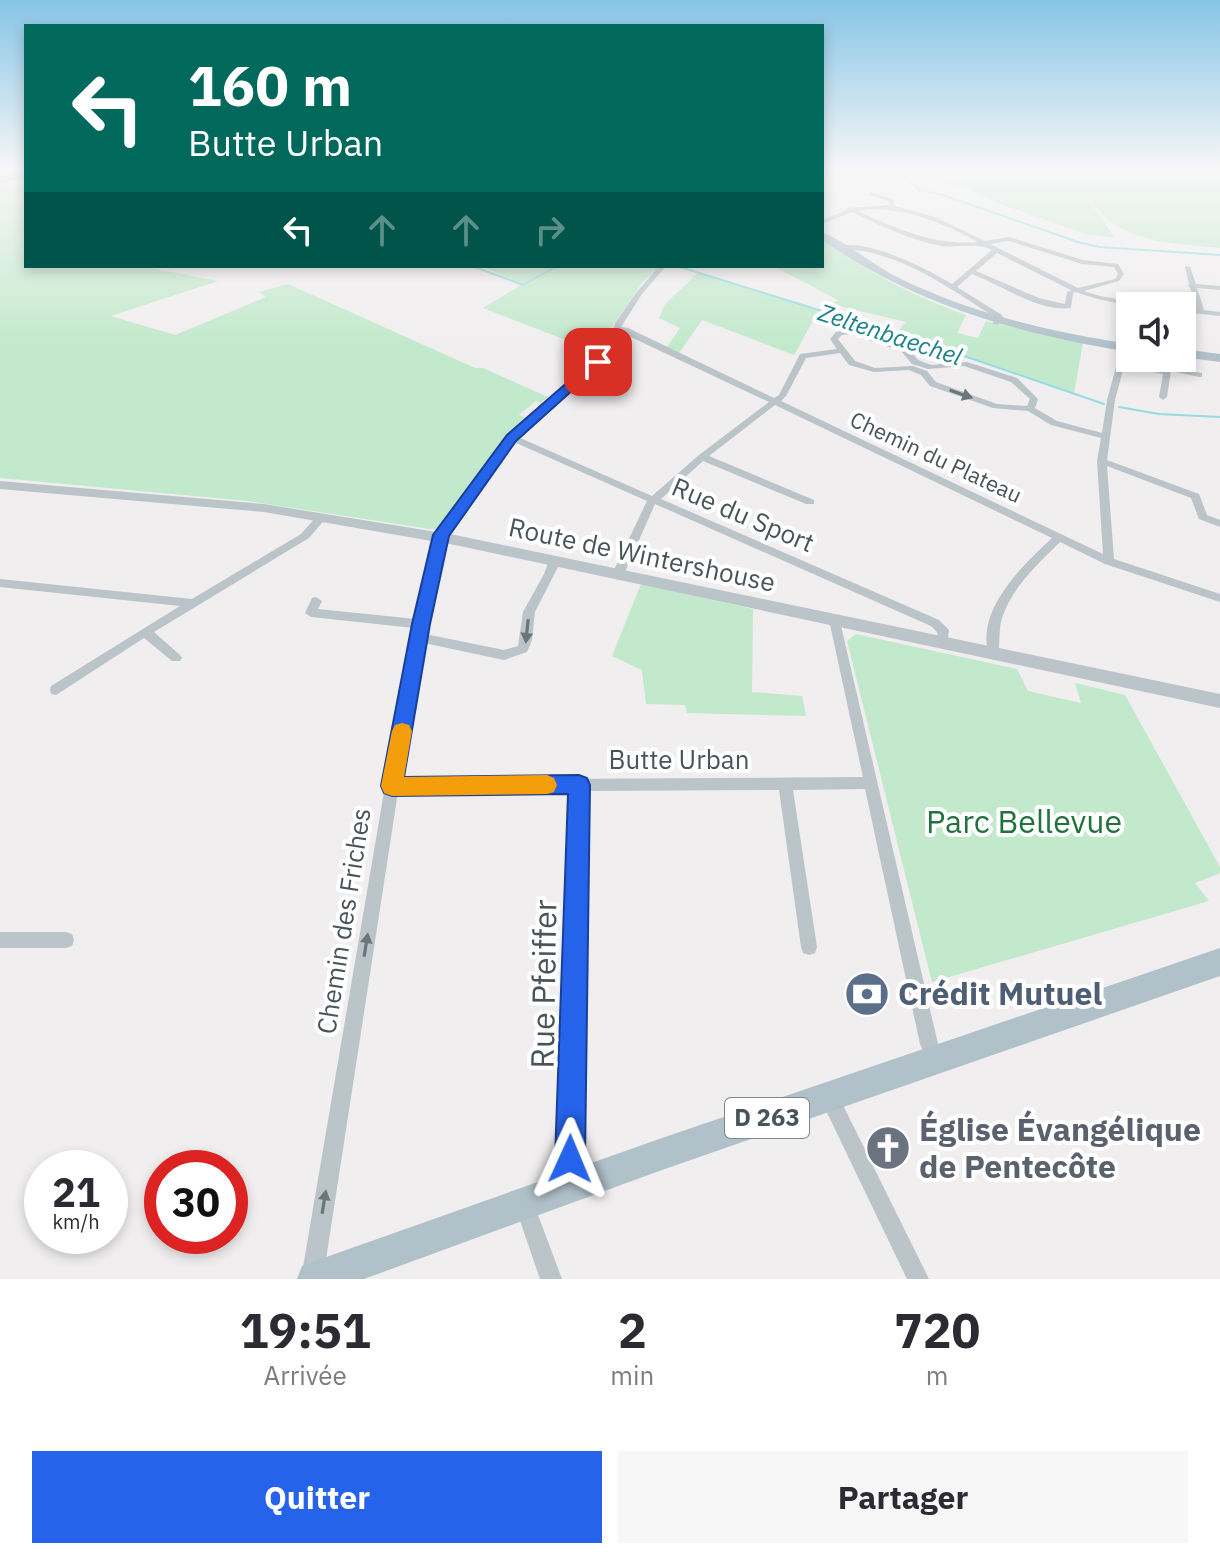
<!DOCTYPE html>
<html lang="fr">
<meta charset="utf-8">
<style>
:root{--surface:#fff;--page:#f7f7f7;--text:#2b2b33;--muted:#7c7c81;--accent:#2563eb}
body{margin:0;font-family:"IBM Plex Sans",sans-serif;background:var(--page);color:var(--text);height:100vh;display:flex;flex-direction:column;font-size:30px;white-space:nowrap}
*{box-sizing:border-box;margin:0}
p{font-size:26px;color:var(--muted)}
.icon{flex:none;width:44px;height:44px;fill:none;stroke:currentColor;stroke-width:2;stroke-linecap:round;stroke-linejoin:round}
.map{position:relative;height:1279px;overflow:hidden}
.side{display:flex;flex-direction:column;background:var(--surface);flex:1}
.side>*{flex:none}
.hud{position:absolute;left:24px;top:24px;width:800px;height:244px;border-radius:0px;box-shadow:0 4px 12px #0003;background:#00695c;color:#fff;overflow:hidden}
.tools{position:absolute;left:1116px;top:292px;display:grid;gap:16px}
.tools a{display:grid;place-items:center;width:80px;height:80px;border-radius:0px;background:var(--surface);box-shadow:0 4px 12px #0003;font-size:40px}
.speed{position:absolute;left:24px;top:1150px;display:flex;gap:16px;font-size:40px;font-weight:700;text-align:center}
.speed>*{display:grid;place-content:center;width:104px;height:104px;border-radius:50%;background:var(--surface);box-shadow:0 4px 12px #0003;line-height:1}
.speed small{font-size:20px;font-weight:400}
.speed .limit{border:12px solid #d22;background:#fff;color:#111}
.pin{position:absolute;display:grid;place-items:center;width:68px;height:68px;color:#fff;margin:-34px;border-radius:16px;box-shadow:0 4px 12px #0006}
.me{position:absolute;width:88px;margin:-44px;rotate:1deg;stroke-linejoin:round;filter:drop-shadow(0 0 6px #0008)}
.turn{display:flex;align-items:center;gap:28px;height:168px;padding:0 32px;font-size:36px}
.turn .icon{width:104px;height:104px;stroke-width:2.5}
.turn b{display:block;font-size:56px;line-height:68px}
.lanes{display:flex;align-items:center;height:76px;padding:0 32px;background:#0003;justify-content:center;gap:40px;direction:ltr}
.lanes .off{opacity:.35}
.eta{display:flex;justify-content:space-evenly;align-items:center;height:136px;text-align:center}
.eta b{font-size:48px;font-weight:800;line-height:56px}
.primary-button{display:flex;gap:16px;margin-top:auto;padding:16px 32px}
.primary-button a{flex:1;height:92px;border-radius:0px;background:var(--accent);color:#fff;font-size:32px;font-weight:800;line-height:92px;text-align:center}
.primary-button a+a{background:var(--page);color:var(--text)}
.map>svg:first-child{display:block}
.green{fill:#c2e9cb}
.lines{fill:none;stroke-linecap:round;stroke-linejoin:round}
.stream{stroke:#94dce1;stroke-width:2}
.trunk-casing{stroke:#7792a3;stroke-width:3}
.minor{fill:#bbc4c9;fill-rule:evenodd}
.tertiary{fill:#bbc4c9;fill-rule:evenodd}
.primary{fill:#b1c1ca;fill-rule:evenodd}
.trunk{fill:#9eb4c0;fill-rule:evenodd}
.oneway{fill:#6b767b}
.route{fill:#2563eb;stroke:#184099;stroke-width:2}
.slow{fill:#f59e0b}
.labels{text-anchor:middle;stroke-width:8;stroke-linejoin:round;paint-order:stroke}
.far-street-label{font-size:22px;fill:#495459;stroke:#fff}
.far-water-label{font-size:24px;font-style:italic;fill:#1c828a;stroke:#fff}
.shield{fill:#fff;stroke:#80878b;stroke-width:2}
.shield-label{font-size:24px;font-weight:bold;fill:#495459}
.street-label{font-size:26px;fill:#495459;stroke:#fff}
.near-park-label{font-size:32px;fill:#22723e;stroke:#fff}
.near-street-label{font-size:32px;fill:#495459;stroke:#fff}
.near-service-label{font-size:32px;font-weight:bold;fill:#4e5e75;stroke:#fff;text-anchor:start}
.near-worship-label{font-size:32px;font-weight:bold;fill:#5b616d;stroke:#fff;text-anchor:start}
</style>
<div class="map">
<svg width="1220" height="1279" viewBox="0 0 1220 1279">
<rect width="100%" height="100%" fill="#f0eeef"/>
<!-- green -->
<g class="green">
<path d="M 0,169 L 26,169 L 26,266 L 141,266 L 218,281 L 111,316 L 175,335 L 266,297 L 259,292 L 288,284 L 475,368 L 483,368 L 548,397 L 540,403 L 536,401 L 519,415 L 524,417 L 436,530 L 248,501 L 0,478 Z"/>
<path d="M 917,169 L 1179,169 L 1220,175 L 1220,248 C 1184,244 1141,244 1111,222 C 1101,214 1094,203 1085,195 L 1115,238 L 1086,234 L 997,203 L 968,189 L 923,180 L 925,174 Z"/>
<path d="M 822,239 C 866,271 912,296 966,315 L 957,333 L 978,338 L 986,321 L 1083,343 L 1074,393 L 895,334 L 906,322 L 831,304 L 838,300 L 773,266 L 822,266 Z"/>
<path d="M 481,266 L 659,266 L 643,282 L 609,331 L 599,353 L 483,308 L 523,284 Z"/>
<path d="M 698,273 L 819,310 L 794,355 L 702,320 L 679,353 L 667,347 L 680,328 L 659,318 L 665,304 Z"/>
<path d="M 641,584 L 753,609 L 752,692 L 802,696 L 806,716 L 687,713 L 685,705 L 646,704 L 642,670 L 612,656 Z"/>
<path d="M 856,634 L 1017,669 L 1028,691 L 1081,703 L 1075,683 L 1125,695 L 1220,867 L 1220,873 L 1195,883 L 1209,901 L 932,982 L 847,641 Z"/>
</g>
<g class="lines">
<!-- stream -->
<g class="stream">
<path d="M 897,169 L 919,190 L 943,195 L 1078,242 L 1099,247 L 1220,255"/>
<path d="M 472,266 L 523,285 L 557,266"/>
<path d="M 677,266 L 938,347 L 1104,404"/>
<path d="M 1119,407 L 1159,414 L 1220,417"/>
</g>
<!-- trunk casing -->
<g class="trunk-casing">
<path id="trunk" d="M 26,170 L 26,176 L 0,181 L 0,175 Z"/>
</g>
<!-- minor -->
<g class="minor">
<path d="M 871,192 L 893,199 L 895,206 L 935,217 L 985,241 L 1009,237 L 1083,260 L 1118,264 L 1124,274 L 1119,281 L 1084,291 L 1100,296 L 1156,306 C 1129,306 1102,302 1076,292 L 1073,293 L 1071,308 C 1039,312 1001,285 972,274 L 957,287 L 1002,315 L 1003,317 L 999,324 L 993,324 L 995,317 L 993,316 C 957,293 921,267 879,255 C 864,250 850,250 836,248 L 835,247 C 866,237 925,268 952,284 L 992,250 C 978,242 959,248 942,246 C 910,240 881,226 852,212 L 822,224 L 822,220 L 847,210 L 847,208 L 889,205 L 888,201 L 869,195 ZM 869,209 C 910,209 943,223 978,242 C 936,246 896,229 858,211 ZM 1009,241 L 1082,264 L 1114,267 L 1118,274 L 1115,279 L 1078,288 L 990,244 ZM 997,253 L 1071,290 L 1067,292 L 1065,304 L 1039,298 L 976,271 Z"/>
<path d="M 659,266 L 666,266 L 642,294 L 621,327 L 628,328 L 774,398 L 779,395 L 800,354 L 837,349 L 830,339 L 836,332 L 851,330 L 907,347 L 918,360 L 931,365 L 967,362 L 1017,378 L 1038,399 L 1035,408 L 1057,421 L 1102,433 L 1107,400 L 1122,345 L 1129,347 L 1125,361 L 1164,370 L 1168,366 L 1202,373 L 1202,377 L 1199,377 L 1171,371 L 1167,397 L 1163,400 L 1159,397 L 1163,374 L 1124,366 L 1115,400 L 1107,460 L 1199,494 L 1207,515 L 1220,520 L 1220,527 L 1199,519 L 1191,498 L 1107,466 L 1114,559 L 1220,594 L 1220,602 L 1105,564 L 1060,542 C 1038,564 1012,587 1002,618 C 998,631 1001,644 997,656 L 989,656 C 975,610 1022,566 1052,538 L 775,405 L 709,456 L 814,500 L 814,504 L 806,504 L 703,461 L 661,499 L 939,620 L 949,630 L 947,646 L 939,646 L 937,632 L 931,626 L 655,504 L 624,574 L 618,578 L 612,574 L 647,501 L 514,442 L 445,538 L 425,634 L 504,650 L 518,646 L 523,612 L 544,574 L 550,557 L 558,557 L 559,560 L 558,567 L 535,612 L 532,640 L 527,652 L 504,660 L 424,643 L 400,780 L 863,777 L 829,620 L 831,617 L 839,617 L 938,1044 L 945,1061 L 942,1067 L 936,1070 L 930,1067 L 920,1044 L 865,789 L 793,790 L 817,947 L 815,953 L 809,955 L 803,953 L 801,947 L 779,790 L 586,791 L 580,1159 L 584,1185 L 581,1192 L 574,1195 L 567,1192 L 560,1159 L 572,791 L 398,792 L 323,1279 L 301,1279 L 385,786 L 414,628 L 311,617 L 305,613 L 312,598 L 316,597 L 322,601 L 318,609 L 416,619 L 436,536 L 509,436 L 595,360 L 611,337 L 615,323 L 636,293 ZM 620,332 L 769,402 L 699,455 L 652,496 L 518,437 L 601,364 ZM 850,334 L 901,351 L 912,364 L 928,369 L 964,366 L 1011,382 L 1030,399 L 1027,406 L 997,404 L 936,382 L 927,371 L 913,366 L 875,368 L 855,361 L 838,339 L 842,335 ZM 840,353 L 849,365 L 874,372 L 909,370 L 921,375 L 930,386 L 993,408 L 1028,411 L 1051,425 L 1101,438 L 1097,461 L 1103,554 L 781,401 L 786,396 L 806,358 Z"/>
<path d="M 1185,266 L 1190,267 L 1196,284 L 1220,286 L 1220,290 L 1197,288 L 1204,310 L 1220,312 L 1220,316 L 1182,312 L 1182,308 L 1197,309 L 1190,288 L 1188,286 L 1189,284 Z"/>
<path d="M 322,514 L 327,517 L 309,538 L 154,632 L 180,655 L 182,658 L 180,661 L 172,661 L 144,638 L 56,695 L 51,694 L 50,690 L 51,686 L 180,606 L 0,587 L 0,579 L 192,599 L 301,534 L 318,515 Z"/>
<path d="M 0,932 L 66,932 L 72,934 L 74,940 L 72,946 L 66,948 L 0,948 Z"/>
<path d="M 828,1087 L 835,1089 L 929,1279 L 907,1279 L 819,1096 L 821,1089 Z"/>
<path d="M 525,1196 L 532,1199 L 562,1279 L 540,1279 L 515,1206 L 518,1199 Z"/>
</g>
<!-- tertiary -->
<path class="tertiary" d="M 0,481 L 264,504 L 455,535 L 1220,694 L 1220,708 L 455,545 L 264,512 L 0,489 Z"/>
<!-- primary -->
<g class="primary">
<path d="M 822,232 C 849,243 873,266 901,279 C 974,314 1050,332 1130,344 L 1130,352 C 1018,334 916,305 822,240 Z"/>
<path d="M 1182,349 L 1220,354 L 1220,362 L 1182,357 Z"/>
<path d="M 1220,948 L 1220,976 L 662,1170 L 364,1279 L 297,1279 L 302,1266 L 315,1261 L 662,1138 Z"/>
</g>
<!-- trunk -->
<use href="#trunk" class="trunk"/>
</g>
<!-- one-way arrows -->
<defs><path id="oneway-solid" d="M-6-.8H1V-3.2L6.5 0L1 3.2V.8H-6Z" transform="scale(2)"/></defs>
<g class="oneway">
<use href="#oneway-solid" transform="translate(961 394) rotate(19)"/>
<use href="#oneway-solid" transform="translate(527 631) rotate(96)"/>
<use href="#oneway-solid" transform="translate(366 945) rotate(-81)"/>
<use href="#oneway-solid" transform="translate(324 1202) rotate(-81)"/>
</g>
<!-- sky -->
<linearGradient id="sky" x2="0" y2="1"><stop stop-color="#86c4e5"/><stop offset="0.49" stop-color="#f8f7f8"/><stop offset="1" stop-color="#f8f7f8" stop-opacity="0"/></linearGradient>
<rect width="1220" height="348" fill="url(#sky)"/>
<!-- route -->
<path class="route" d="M 594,359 L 604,362 L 516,441 L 449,536 L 430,624 L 404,777 L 579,775 L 587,778 L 590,785 L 585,1159 L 580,1170 L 570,1174 L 559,1170 L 555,1159 L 568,794 L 392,796 L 384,793 L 381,786 L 412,624 L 433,535 L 507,435 Z"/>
<!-- slow -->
<path class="slow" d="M 402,723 L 409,725 L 412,731 L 404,777 L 547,775 L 554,778 L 557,785 L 554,792 L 547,794 L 392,796 L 384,793 L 381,786 L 392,731 L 395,725 Z"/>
<!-- icons -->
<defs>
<g id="bank-disc" transform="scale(2.3)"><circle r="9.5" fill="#5c6f8a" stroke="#fff"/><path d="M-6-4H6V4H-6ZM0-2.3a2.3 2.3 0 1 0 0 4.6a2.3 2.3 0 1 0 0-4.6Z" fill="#fff"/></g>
<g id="church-disc" transform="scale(2.3)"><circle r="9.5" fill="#6b7280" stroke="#fff"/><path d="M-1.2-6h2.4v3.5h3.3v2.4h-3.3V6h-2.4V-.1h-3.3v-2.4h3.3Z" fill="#fff"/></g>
</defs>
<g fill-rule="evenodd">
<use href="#bank-disc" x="867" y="994"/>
<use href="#church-disc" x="888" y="1148"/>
</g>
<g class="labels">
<!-- far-street labels -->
<g class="far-street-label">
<text transform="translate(936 457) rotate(25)" y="8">Chemin du Plateau</text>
</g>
<!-- far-water labels -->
<g class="far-water-label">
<text transform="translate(890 335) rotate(18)" y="8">Zeltenbaechel</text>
</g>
<!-- shield labels -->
<rect class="shield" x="725" y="1098" width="84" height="40" rx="6"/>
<g class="shield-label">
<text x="767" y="1126">D 263</text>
</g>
<!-- street labels -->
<g class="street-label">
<text transform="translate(743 515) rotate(23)" y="9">Rue du Sport</text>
<text transform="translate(642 555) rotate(12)" y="9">Route de Wintershouse</text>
<text x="679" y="769">Butte Urban</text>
<text transform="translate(344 921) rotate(-81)" y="9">Chemin des Friches</text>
</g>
<!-- near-park labels -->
<g class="near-park-label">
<text x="1024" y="833">Parc Bellevue</text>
</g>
<!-- near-street labels -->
<g class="near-street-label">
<text transform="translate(544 984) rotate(-89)" y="11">Rue Pfeiffer</text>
</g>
<!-- near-service labels -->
<g class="near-service-label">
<text x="898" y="1005">Crédit Mutuel</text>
</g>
<!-- near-worship labels -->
<g class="near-worship-label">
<text x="919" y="1141">Église Évangélique<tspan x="919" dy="37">de Pentecôte</tspan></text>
</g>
</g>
</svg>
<div class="tools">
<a><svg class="icon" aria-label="sound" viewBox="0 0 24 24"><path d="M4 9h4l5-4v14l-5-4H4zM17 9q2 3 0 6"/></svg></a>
</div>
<div class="speed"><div>21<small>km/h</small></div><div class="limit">30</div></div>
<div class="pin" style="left:598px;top:362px;background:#d93025"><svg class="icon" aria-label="arrive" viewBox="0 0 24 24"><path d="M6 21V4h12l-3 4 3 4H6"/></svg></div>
<svg class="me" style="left:570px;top:1159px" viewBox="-20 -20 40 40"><path d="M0-17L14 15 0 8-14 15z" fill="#2563eb" stroke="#fff" stroke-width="4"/></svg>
<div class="hud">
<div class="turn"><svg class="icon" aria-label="left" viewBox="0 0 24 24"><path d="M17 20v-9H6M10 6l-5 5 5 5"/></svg><div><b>160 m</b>Butte Urban</div></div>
<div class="lanes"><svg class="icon" aria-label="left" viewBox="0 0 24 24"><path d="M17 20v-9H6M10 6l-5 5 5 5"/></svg><svg class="icon off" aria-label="ahead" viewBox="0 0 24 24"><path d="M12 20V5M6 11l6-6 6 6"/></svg><svg class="icon off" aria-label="ahead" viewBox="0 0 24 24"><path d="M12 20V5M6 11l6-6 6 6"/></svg><svg class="icon off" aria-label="right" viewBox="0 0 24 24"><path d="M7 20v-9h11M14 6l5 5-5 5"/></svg></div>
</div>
</div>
<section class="side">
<div class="eta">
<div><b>19:51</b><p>Arrivée</p></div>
<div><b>2</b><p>min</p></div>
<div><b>720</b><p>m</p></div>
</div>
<div class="primary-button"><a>Quitter</a><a>Partager</a></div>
</section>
